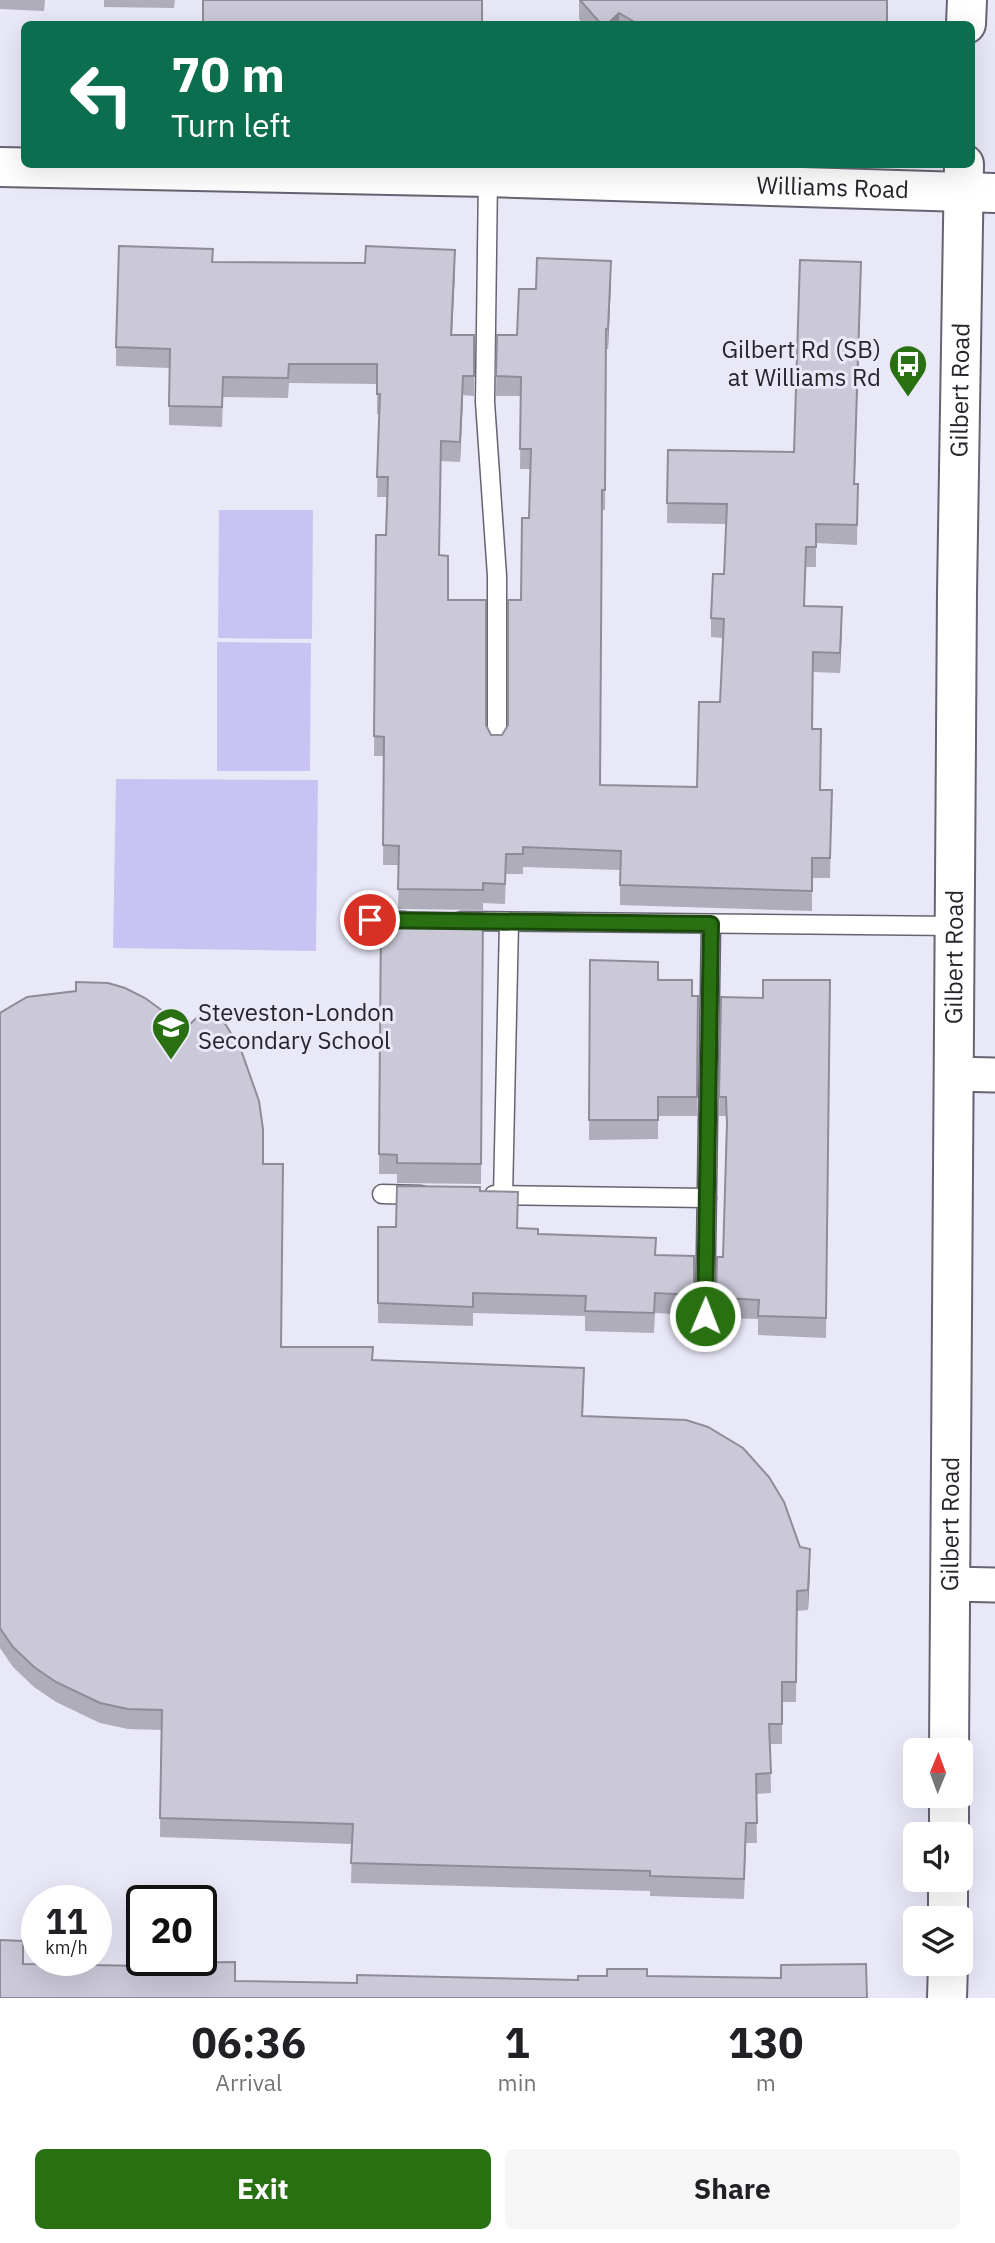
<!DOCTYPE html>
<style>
:root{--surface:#fff;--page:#f6f6f6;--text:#202124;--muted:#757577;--accent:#287011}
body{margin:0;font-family:"IBM Plex Sans",sans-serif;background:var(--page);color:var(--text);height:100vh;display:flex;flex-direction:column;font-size:26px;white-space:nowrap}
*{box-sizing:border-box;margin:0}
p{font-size:23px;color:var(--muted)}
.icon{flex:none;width:38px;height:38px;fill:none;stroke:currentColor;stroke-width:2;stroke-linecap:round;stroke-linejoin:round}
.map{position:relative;height:1998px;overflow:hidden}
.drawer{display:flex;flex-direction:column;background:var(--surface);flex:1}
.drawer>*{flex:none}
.top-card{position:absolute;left:21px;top:21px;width:954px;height:147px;border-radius:10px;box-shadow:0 7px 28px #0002;background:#0b6e4f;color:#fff;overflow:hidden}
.needle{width:46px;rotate:1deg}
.controls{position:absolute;left:903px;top:1738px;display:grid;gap:14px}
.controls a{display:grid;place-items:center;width:70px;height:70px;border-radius:10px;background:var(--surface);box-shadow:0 7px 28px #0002;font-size:35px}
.speed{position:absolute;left:21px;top:1885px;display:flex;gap:14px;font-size:35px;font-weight:700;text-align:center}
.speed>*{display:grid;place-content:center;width:91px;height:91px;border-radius:50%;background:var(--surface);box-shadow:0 7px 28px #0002;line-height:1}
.speed small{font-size:18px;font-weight:400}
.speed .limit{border:4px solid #111;border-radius:10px;background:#fff;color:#111}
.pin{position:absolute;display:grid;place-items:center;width:60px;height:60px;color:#fff;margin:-30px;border:4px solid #fff;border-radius:50%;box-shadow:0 2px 7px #0007}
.me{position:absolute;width:77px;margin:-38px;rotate:1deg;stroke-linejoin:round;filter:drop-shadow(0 0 5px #0008)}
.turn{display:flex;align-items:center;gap:24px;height:147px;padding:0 35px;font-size:32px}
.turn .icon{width:91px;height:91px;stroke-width:2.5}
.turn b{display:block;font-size:49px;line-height:60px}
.eta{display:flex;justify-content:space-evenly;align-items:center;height:119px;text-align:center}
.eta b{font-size:42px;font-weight:700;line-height:49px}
.primary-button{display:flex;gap:14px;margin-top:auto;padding:14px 35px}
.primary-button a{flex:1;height:80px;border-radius:10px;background:var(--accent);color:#fff;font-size:28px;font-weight:700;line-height:80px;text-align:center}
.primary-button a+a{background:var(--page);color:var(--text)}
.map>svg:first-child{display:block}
.green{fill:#c8c3f2}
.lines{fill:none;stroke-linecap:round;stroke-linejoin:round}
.lane-casing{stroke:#666471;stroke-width:21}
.street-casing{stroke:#666471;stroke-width:37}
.secondary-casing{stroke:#666471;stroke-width:42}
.lane{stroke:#fff;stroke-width:18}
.street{stroke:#fff;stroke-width:33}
.secondary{stroke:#fff;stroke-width:38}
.wall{fill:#afadba}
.shaded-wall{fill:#8e8d97}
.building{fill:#cbc9d8;stroke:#8e8d97;stroke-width:2}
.route-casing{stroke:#1a490b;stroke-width:18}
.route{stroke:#287011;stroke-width:12}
.labels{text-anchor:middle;stroke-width:6;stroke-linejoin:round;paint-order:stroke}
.street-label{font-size:24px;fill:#26252b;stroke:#e9e8f7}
.poi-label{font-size:24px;fill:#26252b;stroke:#e9e8f7;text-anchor:end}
</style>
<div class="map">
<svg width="995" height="1998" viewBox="0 0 995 1998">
<rect width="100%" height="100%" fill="#e9e8f7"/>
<!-- green -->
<g class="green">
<path d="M 219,510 L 313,510 L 312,639 L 218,638 Z"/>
<path d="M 217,642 L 311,643 L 310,771 L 217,771 Z"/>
<path d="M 116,779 L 318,780 L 316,951 L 113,948 Z"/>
</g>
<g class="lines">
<!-- lane casing -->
<g class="lane-casing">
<g id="lane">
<path d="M 488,177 L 485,402 L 497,576 L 497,745"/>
<path d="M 370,920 L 405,921"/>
<path d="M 461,921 L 955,926"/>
<path d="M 382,1194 L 421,1195"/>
<path d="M 494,1195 L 707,1198"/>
<path d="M 503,1196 L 509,922"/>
<path d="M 705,1316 L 711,924"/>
</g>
</g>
<!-- street casing -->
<g class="street-casing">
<g id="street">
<path d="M 953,1074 L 995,1075"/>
<path d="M 950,1584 L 995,1585"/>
</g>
</g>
<!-- secondary casing -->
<g class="secondary-casing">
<g id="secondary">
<path d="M 966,24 L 967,0"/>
<path id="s1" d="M 0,167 L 488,177 L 995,193"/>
<path id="s2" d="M 949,1750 L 957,592 L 964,164"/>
<path d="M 949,1834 L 949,1796"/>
<path d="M 948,1918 L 948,1880"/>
<path d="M 947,1998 L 948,1964"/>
</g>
</g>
<!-- lane -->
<use href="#lane" class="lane"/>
<!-- street -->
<use href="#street" class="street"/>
<!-- secondary -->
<use href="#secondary" class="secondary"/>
</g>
<!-- wall -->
<g class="wall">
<path d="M 0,0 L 45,0 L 44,11 L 0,9 Z"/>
<path d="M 104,0 L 175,0 L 174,8 L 104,7 Z"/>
<path d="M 579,0 L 887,24 L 584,24 L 579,19 Z"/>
<path d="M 213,262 L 455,270 L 452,335 L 474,335 L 474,396 L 463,395 L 460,462 L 441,461 L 439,555 L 448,600 L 486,725 L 491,735 L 502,735 L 508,725 L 529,518 L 530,469 L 520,469 L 521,396 L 496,396 L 497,335 L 517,335 L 536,289 L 611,281 L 608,349 L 606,349 L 605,510 L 602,510 L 600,785 L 697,787 L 720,702 L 723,638 L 711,637 L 711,618 L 724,574 L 726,524 L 667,523 L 668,450 L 794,452 L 861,282 L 854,484 L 858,484 L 857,545 L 816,543 L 816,567 L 806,567 L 804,606 L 842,627 L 840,673 L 813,672 L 812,729 L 820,790 L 832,790 L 830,878 L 812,878 L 812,911 L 620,905 L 620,870 L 523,867 L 523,874 L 506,874 L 505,904 L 483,903 L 483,910 L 398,909 L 399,865 L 383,865 L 384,756 L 374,756 L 376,535 L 386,535 L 387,497 L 377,497 L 379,414 L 377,414 L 377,384 L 289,383 L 288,398 L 223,397 L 222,427 L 169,425 L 169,368 L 116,366 L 116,347 Z"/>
<path d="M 483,913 L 481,1184 L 397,1183 L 397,1174 L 379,1174 L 381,919 Z"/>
<path d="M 590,960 L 658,980 L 692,996 L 698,996 L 697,1116 L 658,1116 L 658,1139 L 589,1140 Z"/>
<path d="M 830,980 L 826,1338 L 758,1335 L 758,1319 L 723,1318 L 723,1316 L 716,1315 L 717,1257 L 723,1257 L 726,1131 L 726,1116 L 719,1116 L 721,997 L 763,998 Z"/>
<path d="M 0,1013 L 263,1164 L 282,1347 L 584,1388 L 583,1416 L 800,1547 L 810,1569 L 808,1610 L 797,1611 L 796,1702 L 782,1702 L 782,1744 L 770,1744 L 771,1793 L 756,1794 L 757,1843 L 746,1843 L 744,1899 L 650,1896 L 650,1891 L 351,1883 L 352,1844 L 160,1837 L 161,1730 L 128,1729 L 100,1723 L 56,1702 L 34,1687 L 13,1667 L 0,1648 Z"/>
<path d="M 480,1191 L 517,1228 L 538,1234 L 656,1255 L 694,1256 L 694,1315 L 655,1313 L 654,1333 L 585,1331 L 585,1316 L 473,1313 L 473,1326 L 378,1323 L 378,1227 L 396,1227 Z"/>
</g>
<!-- shaded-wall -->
<g class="shaded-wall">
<path d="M 619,13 L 619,24 L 607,24 Z"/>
<path d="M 455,250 L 455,270 L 451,355 L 451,335 Z"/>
<path d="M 611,261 L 611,281 L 608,349 L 608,329 Z"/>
<path d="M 861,262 L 861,282 L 854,504 L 854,484 Z"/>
<path d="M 463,376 L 463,395 L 460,462 L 460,442 Z"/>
<path d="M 842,607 L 842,627 L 840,673 L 840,653 Z"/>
<path d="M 810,1549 L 810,1569 L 808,1610 L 808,1590 Z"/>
</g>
<!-- building -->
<g class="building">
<rect x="203" y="0" width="279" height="24"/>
<path d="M 580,0 L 887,0 L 887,24 L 638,24 L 619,13 L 607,24 L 601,24 Z"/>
<path d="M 119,246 L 213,249 L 212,262 L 365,263 L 366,246 L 455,250 L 451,335 L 474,335 L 474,376 L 463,376 L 460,442 L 441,441 L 439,555 L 448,556 L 448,600 L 486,600 L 486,725 L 491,735 L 502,735 L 508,725 L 508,600 L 521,600 L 522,518 L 529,518 L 531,449 L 520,449 L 521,377 L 496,376 L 497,335 L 517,335 L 519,289 L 536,289 L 537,258 L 611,261 L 608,329 L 606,329 L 605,490 L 602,490 L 600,785 L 697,787 L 699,702 L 720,702 L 724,619 L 711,618 L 713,574 L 724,574 L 727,504 L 667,503 L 668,450 L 794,452 L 800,260 L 861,262 L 854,484 L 858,484 L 857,525 L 816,524 L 816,547 L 806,547 L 804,606 L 842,607 L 840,653 L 813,652 L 812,729 L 821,729 L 820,790 L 832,790 L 830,858 L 812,858 L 812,891 L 620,885 L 621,851 L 523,847 L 523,854 L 506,854 L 505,884 L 483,883 L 483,890 L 398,889 L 399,846 L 383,845 L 384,737 L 374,736 L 376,535 L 386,535 L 388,477 L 377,477 L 380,394 L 377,394 L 377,364 L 289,364 L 288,378 L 223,377 L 222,407 L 169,406 L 170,349 L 116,347 Z"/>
<path d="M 398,912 L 483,913 L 481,1164 L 397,1163 L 397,1155 L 379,1154 L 381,919 L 398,918 Z"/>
<path d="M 590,960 L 658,962 L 658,980 L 692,980 L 692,996 L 698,996 L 697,1097 L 658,1097 L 658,1120 L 589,1120 Z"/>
<path d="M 763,980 L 830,980 L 826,1318 L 758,1316 L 759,1300 L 723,1298 L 723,1296 L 716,1296 L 717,1257 L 723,1257 L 727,1124 L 726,1097 L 719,1097 L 721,997 L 763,998 Z"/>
<path d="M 76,982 L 108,983 L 125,988 L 145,998 L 186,1028 L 209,1006 L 226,1025 L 241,1050 L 259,1101 L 263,1129 L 263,1164 L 283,1164 L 281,1347 L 373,1347 L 372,1360 L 584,1368 L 582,1416 L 686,1420 L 708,1427 L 743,1448 L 769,1477 L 784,1502 L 800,1547 L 810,1549 L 808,1590 L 797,1591 L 796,1682 L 782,1682 L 782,1724 L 769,1724 L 771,1773 L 756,1774 L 757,1823 L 746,1823 L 744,1879 L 650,1876 L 650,1871 L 351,1863 L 353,1824 L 160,1818 L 162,1710 L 128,1709 L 100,1703 L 56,1682 L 34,1667 L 13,1647 L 0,1628 L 0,1013 L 27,997 L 76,991 Z"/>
<path d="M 397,1186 L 480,1187 L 480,1191 L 518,1192 L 517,1228 L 538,1229 L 538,1234 L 656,1238 L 655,1255 L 694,1256 L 694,1295 L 655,1293 L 654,1313 L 585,1311 L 586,1296 L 473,1293 L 473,1307 L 378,1303 L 378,1227 L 396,1227 Z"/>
<path d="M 0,1940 L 23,1941 L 23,1964 L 149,1966 L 149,1963 L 235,1962 L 235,1981 L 357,1983 L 357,1975 L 578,1980 L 578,1976 L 607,1976 L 607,1969 L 647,1969 L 647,1976 L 781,1978 L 781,1965 L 866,1964 L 867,1998 L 0,1998 Z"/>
</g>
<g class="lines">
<!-- route casing -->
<g class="route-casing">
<path id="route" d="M 370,920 L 711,924 L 705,1316"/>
</g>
<!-- route -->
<use href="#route" class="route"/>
</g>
<!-- icons -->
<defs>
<g id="bus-pin" transform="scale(2.0125)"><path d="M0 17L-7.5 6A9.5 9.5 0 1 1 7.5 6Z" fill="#287011" stroke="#e9e8f7"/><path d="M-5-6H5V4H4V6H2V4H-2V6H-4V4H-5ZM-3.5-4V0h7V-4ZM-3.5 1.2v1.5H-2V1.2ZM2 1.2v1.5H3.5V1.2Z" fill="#fff"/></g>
<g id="school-pin" transform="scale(2.0125)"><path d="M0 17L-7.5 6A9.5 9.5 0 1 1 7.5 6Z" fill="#287011" stroke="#e9e8f7"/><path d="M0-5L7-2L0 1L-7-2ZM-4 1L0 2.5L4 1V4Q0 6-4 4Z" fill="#fff"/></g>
</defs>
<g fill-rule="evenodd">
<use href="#bus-pin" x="908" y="364"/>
<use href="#school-pin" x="171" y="1027"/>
</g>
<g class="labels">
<!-- street labels -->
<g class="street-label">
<text dy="8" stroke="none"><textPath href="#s1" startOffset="833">Williams Road</textPath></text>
<text dy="8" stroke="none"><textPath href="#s2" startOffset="1360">Gilbert Road</textPath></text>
<text dy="8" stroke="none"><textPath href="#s2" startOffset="793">Gilbert Road</textPath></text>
<text dy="8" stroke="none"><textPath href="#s2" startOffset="226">Gilbert Road</textPath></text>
</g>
<!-- poi labels -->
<g class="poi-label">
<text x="881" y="358">Gilbert Rd (SB)<tspan x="881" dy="28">at Williams Rd</tspan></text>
<text x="198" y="1021" text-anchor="start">Steveston-London<tspan x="198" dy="28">Secondary School</tspan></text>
</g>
</g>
</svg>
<div class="controls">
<a><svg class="needle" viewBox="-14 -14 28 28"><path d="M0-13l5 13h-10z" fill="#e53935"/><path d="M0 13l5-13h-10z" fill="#757577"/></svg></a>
<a><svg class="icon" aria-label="sound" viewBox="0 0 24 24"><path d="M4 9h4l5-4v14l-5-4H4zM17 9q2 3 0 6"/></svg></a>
<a><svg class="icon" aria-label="layers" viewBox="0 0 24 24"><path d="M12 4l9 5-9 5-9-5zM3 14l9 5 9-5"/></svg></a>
</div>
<div class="speed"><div>11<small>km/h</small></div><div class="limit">20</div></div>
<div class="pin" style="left:370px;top:920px;background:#d93025"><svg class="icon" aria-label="arrive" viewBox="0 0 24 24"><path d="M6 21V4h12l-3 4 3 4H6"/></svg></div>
<svg class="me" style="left:705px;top:1316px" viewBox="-20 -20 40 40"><circle r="17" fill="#287011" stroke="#fff" stroke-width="3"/><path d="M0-11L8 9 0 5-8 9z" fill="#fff"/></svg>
<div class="top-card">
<div class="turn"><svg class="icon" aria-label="left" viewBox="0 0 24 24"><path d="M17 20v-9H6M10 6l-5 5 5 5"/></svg><div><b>70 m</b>Turn left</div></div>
</div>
</div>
<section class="drawer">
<div class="eta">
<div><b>06:36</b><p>Arrival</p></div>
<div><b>1</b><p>min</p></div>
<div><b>130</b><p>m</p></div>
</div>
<div class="primary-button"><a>Exit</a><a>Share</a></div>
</section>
